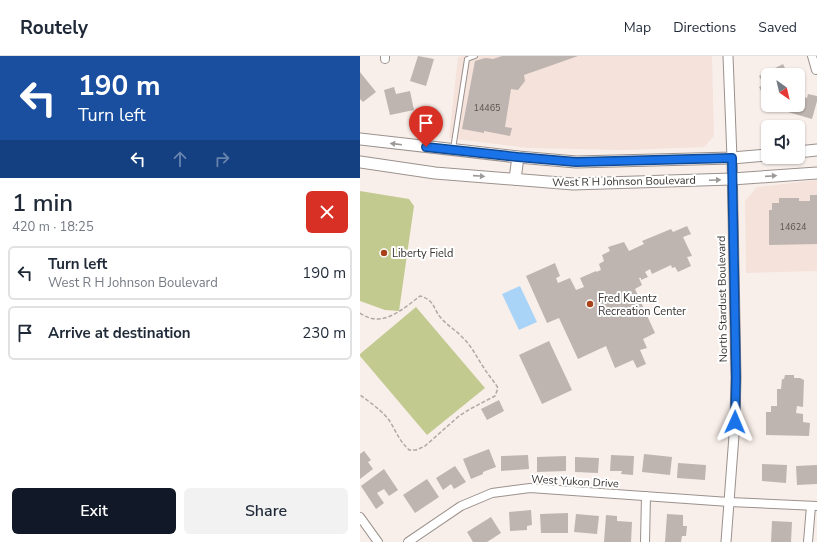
<!DOCTYPE html>
<meta charset="utf-8">
<style>
:root{--surface:#fff;--page:#f2f2f3;--text:#1f2937;--muted:#747a83;--line:#e0e1e3;--accent:#111827}
body{margin:0;font-family:"Nunito Sans",sans-serif;background:var(--page);color:var(--text);height:100vh;display:flex;flex-direction:column;font-size:15px;white-space:nowrap}
*{box-sizing:border-box;margin:0}
p{font-size:13px;color:var(--muted)}
.icon{flex:none;width:22px;height:22px;fill:none;stroke:currentColor;stroke-width:2;stroke-linecap:round;stroke-linejoin:round}
.map{position:relative;flex:1;overflow:hidden}
.details{display:flex;flex-direction:column;background:var(--surface);width:360px}
.details>*{flex:none}
.hud{background:#1a4fa0;color:#fff;overflow:hidden}
.needle{width:26px;rotate:146deg}
.controls{position:absolute;left:401px;top:12px;display:grid;gap:8px}
.controls a{display:grid;place-items:center;width:44px;height:44px;border-radius:6px;background:var(--surface);box-shadow:0 1px 3px #0004;font-size:20px}
.pin{position:absolute;display:grid;place-items:center;width:34px;height:34px;color:#fff;margin:-41px -17px;border-radius:50% 50% 50% 0;rotate:-45deg;box-shadow:0 0 4px #0007}
.pin .icon{rotate:45deg}
.me{position:absolute;width:44px;margin:-22px;rotate:1deg;stroke-linejoin:round;filter:drop-shadow(0 0 3px #0008)}
.turn{display:flex;align-items:center;gap:14px;height:84px;padding:0 12px;font-size:18px}
.turn .icon{width:52px;height:52px;stroke-width:2.5}
.turn b{display:block;font-size:28px;line-height:34px}
.lanes{display:flex;align-items:center;height:38px;padding:0 12px;background:#0003;justify-content:center;gap:20px;direction:ltr}
.lanes .off{opacity:.35}
.round{display:grid;place-items:center;flex:none;width:42px;height:42px;border-radius:6px;background:var(--page)}
.overview{display:flex;align-items:center;justify-content:space-between;height:68px;padding:0 12px}
h1{font-size:24px;font-weight:600;line-height:30px}
.button{display:flex;gap:8px;margin-top:auto;padding:8px 12px}
.button a{flex:1;height:46px;border-radius:6px;background:var(--accent);color:#fff;font-size:16px;font-weight:600;line-height:46px;text-align:center}
.button a+a{background:var(--page);color:var(--text)}
ul{padding:0;list-style:none}
li{display:flex;align-items:center;gap:12px;height:54px;margin:0 8px 6px;padding:0 4px;border:2px solid var(--line);border-radius:6px}
li div{flex:1}
li b{display:block;font-size:15px}
li em{font-style:normal}
header{display:flex;align-items:center;gap:24px;box-sizing:border-box;height:56px;padding:0 20px;background:var(--surface);border-bottom:1px solid var(--line)}
header strong{font-size:19px}
nav{display:flex;gap:22px;margin-inline-start:auto;font-size:14px}
main{display:flex;flex:1;min-height:0}
.map>svg:first-child{display:block}
.built{fill:#f4e2db}
.green{fill:#c2ca90}
.water{fill:#a9d4f7}
.building{fill:#beb4b0}
.lines{fill:none;stroke-linecap:round;stroke-linejoin:round}
.service-casing{stroke:#9b918d;stroke-width:6}
.minor-casing{stroke:#9b918d;stroke-width:10}
.tertiary-casing{stroke:#9b918d;stroke-width:11}
.secondary-casing{stroke:#9b918d;stroke-width:13}
.path{stroke:#b0a8a5;stroke-width:1.5;stroke-dasharray:4 2;stroke-linecap:butt}
.service{stroke:#fff;stroke-width:4}
.minor{stroke:#fff;stroke-width:8}
.tertiary{stroke:#fff;stroke-width:9}
.secondary{stroke:#fff;stroke-width:11}
.oneway{fill:#9c9a98}
.route-casing{stroke:#114b97;stroke-width:10}
.route{stroke:#1a73e8;stroke-width:7}
.poi-dot{fill:#a8421a;stroke:#fff;stroke-width:1.5}
.labels{text-anchor:middle;stroke-width:4;stroke-linejoin:round;paint-order:stroke}
.number-label{font-size:9px;fill:#5a5452}
.street-label{font-size:11px;fill:#383432;stroke:#fff}
.poi-label{font-size:11px;fill:#383432;stroke:#fff;text-anchor:start}
</style>
<header>
<strong>Routely</strong>
<nav><a>Map</a><a>Directions</a><a>Saved</a></nav>
</header>
<main>
<section class="details">
<div class="hud">
<div class="turn"><svg class="icon" aria-label="left" viewBox="0 0 24 24"><path d="M17 20v-9H6M10 6l-5 5 5 5"/></svg><div><b>190 m</b>Turn left</div></div>
<div class="lanes"><svg class="icon" aria-label="left" viewBox="0 0 24 24"><path d="M17 20v-9H6M10 6l-5 5 5 5"/></svg><svg class="icon off" aria-label="ahead" viewBox="0 0 24 24"><path d="M12 20V5M6 11l6-6 6 6"/></svg><svg class="icon off" aria-label="right" viewBox="0 0 24 24"><path d="M7 20v-9h11M14 6l5 5-5 5"/></svg></div>
</div>
<div class="overview"><div><h1>1 min</h1><p>420 m · 18:25</p></div><a class="round" style="background:#d93025;color:#fff"><svg class="icon" aria-label="close" viewBox="0 0 24 24"><path d="M6 6l12 12M18 6L6 18"/></svg></a></div>
<ul>
<li><svg class="icon" aria-label="left" viewBox="0 0 24 24"><path d="M17 20v-9H6M10 6l-5 5 5 5"/></svg><div><b>Turn left</b><p>West R H Johnson Boulevard</p></div><em>190 m</em></li>
<li><svg class="icon" aria-label="arrive" viewBox="0 0 24 24"><path d="M6 21V4h12l-3 4 3 4H6"/></svg><div><b>Arrive at destination</b></div><em>230 m</em></li>
</ul>
<div class="button"><a>Exit</a><a>Share</a></div>
</section>
<div class="map">
<svg width="457" height="486" viewBox="0 0 457 486">
<rect width="100%" height="100%" fill="#f9efea"/>
<!-- built -->
<g class="built">
<path d="M 102,0 L 352,0 L 354,80 L 344,91 L 264,94 L 168,92 L 89,82 L 98,1 Z"/>
<path d="M 457,124 L 457,215 L 386,217 L 385,145 L 397,131 Z"/>
</g>
<!-- green -->
<g class="green">
<path d="M 0,135 L 49,143 L 54,150 L 39,255 L 25,254 L 0,245 Z"/>
<path d="M 56,251 L 125,332 L 67,379 L 0,300 L 0,298 Z"/>
</g>
<!-- water -->
<path class="water" d="M 160,230 L 177,266 L 159,274 L 142,238 Z"/>
<!-- building -->
<g class="building">
<path d="M 58,0 L 74,3 L 66,30 L 50,25 Z"/>
<path d="M 142,0 L 218,0 L 164,19 L 165,25 L 158,34 L 151,33 L 145,71 L 152,72 L 150,80 L 124,75 L 124,77 L 102,73 L 115,5 L 125,2 L 133,3 Z"/>
<path d="M 423,8 L 428,18 L 426,19 L 408,19 L 408,43 L 406,44 L 399,31 L 404,29 L 399,20 Z"/>
<path d="M 0,16 L 16,36 L 3,46 L 0,43 Z"/>
<path d="M 34,31 L 36,38 L 50,35 L 54,54 L 30,59 L 24,34 Z"/>
<path d="M 448,38 L 457,40 L 457,45 L 452,63 L 428,56 L 430,49 L 438,49 L 438,39 L 447,42 Z"/>
<path d="M 450,139 L 457,139 L 457,188 L 409,189 L 409,154 L 412,154 L 412,147 L 419,147 L 419,142 L 439,142 L 439,145 L 450,145 Z"/>
<path d="M 327,170 L 331,178 L 323,181 L 332,200 L 327,201 L 331,210 L 318,216 L 315,211 L 312,212 L 311,209 L 292,218 L 290,213 L 285,216 L 288,221 L 281,224 L 281,222 L 279,222 L 282,229 L 275,233 L 295,277 L 283,283 L 287,292 L 280,294 L 286,308 L 277,312 L 273,304 L 255,312 L 246,290 L 218,303 L 199,262 L 187,267 L 166,220 L 195,207 L 200,220 L 196,222 L 198,227 L 210,222 L 216,234 L 224,231 L 220,222 L 236,215 L 236,216 L 241,214 L 239,208 L 244,205 L 242,199 L 250,195 L 248,191 L 264,186 L 269,195 L 284,188 L 282,185 L 311,173 L 313,176 Z"/>
<path d="M 189,285 L 212,334 L 182,348 L 159,299 Z"/>
<path d="M 425,319 L 434,319 L 434,322 L 440,322 L 444,324 L 443,351 L 437,350 L 436,357 L 443,358 L 443,366 L 450,367 L 449,380 L 406,379 L 406,356 L 411,356 L 411,350 L 417,350 L 417,333 L 421,333 L 422,323 L 424,323 Z"/>
<path d="M 139,344 L 144,355 L 127,364 L 121,353 Z"/>
<path d="M 129,393 L 136,411 L 123,416 L 123,418 L 111,423 L 103,403 Z"/>
<path d="M 4,395 L 11,404 L 8,406 L 13,413 L 0,423 L 0,398 Z"/>
<path d="M 284,398 L 312,401 L 310,419 L 282,416 Z"/>
<path d="M 168,399 L 169,413 L 141,415 L 141,400 Z"/>
<path d="M 251,399 L 274,400 L 273,419 L 261,418 L 262,415 L 250,415 Z"/>
<path d="M 206,400 L 206,415 L 177,416 L 177,401 Z"/>
<path d="M 215,401 L 239,402 L 238,417 L 215,416 Z"/>
<path d="M 318,407 L 346,409 L 345,424 L 317,422 Z"/>
<path d="M 402,408 L 427,409 L 426,427 L 402,425 Z"/>
<path d="M 457,409 L 457,428 L 437,429 L 436,410 Z"/>
<path d="M 95,410 L 106,426 L 94,433 L 91,428 L 83,434 L 76,422 Z"/>
<path d="M 24,413 L 38,434 L 29,440 L 24,433 L 17,437 L 24,447 L 16,453 L 1,430 Z"/>
<path d="M 67,423 L 79,441 L 55,457 L 43,439 Z"/>
<path d="M 171,454 L 172,469 L 167,470 L 167,474 L 150,475 L 149,456 Z"/>
<path d="M 208,457 L 208,477 L 181,477 L 180,458 Z"/>
<path d="M 216,458 L 239,460 L 237,478 L 214,476 Z"/>
<path d="M 307,458 L 323,459 L 323,470 L 327,470 L 326,480 L 322,480 L 321,486 L 305,486 Z"/>
<path d="M 246,459 L 257,460 L 257,465 L 272,466 L 271,486 L 244,486 Z"/>
<path d="M 131,461 L 141,477 L 127,486 L 113,486 L 107,476 Z"/>
<path d="M 412,465 L 432,466 L 431,486 L 411,486 Z"/>
</g>
<g class="lines">
<!-- service casing -->
<g class="service-casing">
<path id="service" d="M 93,93 L 107,3 L 115,0"/>
</g>
<!-- minor casing -->
<g class="minor-casing">
<g id="minor">
<path d="M 25,0 L 25,3"/>
<path d="M 452,0 L 456,14"/>
<path d="M 0,461 L 18,486"/>
<path d="M 48,486 L 101,450 L 132,437 L 170,432 L 369,446 L 457,450"/>
<path d="M 285,486 L 286,440"/>
<path d="M 448,486 L 451,450"/>
</g>
</g>
<!-- tertiary casing -->
<g class="tertiary-casing">
<path id="tertiary" d="M 366,486 L 375,366 L 376,322 L 372,102 L 368,0"/>
</g>
<!-- secondary casing -->
<g class="secondary-casing">
<g id="secondary">
<path d="M 0,83 L 158,101 L 216,106 L 372,102 L 408,99"/>
<path d="M 438,96 L 457,94"/>
<path d="M 0,106 L 75,117 L 213,128 L 372,123 L 457,117"/>
<path d="M 155,123 L 158,101"/>
</g>
</g>
<!-- path -->
<path class="path" d="M 0,257 C 22,273 43,253 60,240 C 75,244 73,253 81,262 C 88,270 97,275 104,283 C 113,292 117,302 124,312 C 128,319 134,325 138,332 L 135,340 L 110,353 L 99,360 L 65,390 L 56,394 L 49,394 C 40,385 37,378 31,367 C 24,356 11,347 0,339"/>
<!-- service -->
<use href="#service" class="service"/>
<!-- minor -->
<use href="#minor" class="minor"/>
<!-- tertiary -->
<use href="#tertiary" class="tertiary"/>
<!-- secondary -->
<use href="#secondary" class="secondary"/>
</g>
<!-- one-way arrows -->
<defs><path id="oneway-solid" d="M-6-.8H1V-3.2L6.5 0L1 3.2V.8H-6Z"/></defs>
<g class="oneway">
<use href="#oneway-solid" transform="translate(36 88) rotate(-173)"/>
<use href="#oneway-solid" transform="translate(119 120) rotate(4)"/>
<use href="#oneway-solid" transform="translate(411 120) rotate(-4)"/>
<use href="#oneway-solid" transform="translate(355 124) rotate(-2)"/>
</g>
<g class="lines">
<!-- route casing -->
<g class="route-casing">
<path id="route" d="M 66,91 L 158,101 L 216,106 L 372,102 L 376,322 L 375,366"/>
</g>
<!-- route -->
<use href="#route" class="route"/>
</g>
<!-- markers -->
<g class="poi-dot">
<circle cx="24" cy="197" r="4"/>
<circle cx="230" cy="248" r="4"/>
</g>
<g class="labels">
<!-- number labels -->
<g class="number-label">
<text x="127" y="55">14465</text>
<text x="433" y="174">14624</text>
</g>
<!-- street labels -->
<g class="street-label">
<text transform="translate(264 125) rotate(-1)" y="4">West R H Johnson Boulevard</text>
<text transform="translate(362 243) rotate(-91)" y="4">North Stardust Boulevard</text>
<text transform="translate(215 425) rotate(3)" y="4">West Yukon Drive</text>
</g>
<!-- poi labels -->
<g class="poi-label">
<text x="32" y="201">Liberty Field</text>
<text x="238" y="246">Fred Kuentz<tspan x="238" dy="13">Recreation Center</tspan></text>
</g>
</g>
</svg>
<div class="controls">
<a><svg class="needle" viewBox="-14 -14 28 28"><path d="M0-13l5 13h-10z" fill="#e53935"/><path d="M0 13l5-13h-10z" fill="#747a83"/></svg></a>
<a><svg class="icon" aria-label="sound" viewBox="0 0 24 24"><path d="M4 9h4l5-4v14l-5-4H4zM17 9q2 3 0 6"/></svg></a>
</div>
<div class="pin" style="left:66px;top:91px;background:#d93025"><svg class="icon" aria-label="arrive" viewBox="0 0 24 24"><path d="M6 21V4h12l-3 4 3 4H6"/></svg></div>
<svg class="me" style="left:375px;top:366px" viewBox="-20 -20 40 40"><path d="M0-17L14 15 0 8-14 15z" fill="#1a73e8" stroke="#fff" stroke-width="4"/></svg>
</div>
</main>
